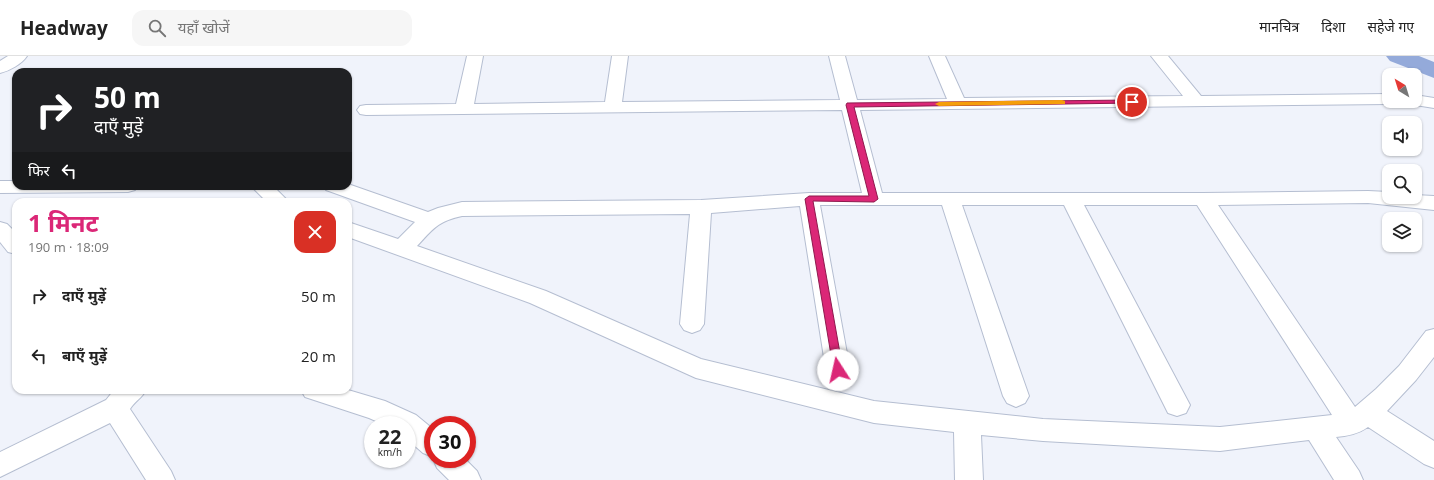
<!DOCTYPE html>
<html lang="hi">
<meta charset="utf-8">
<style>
:root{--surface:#fff;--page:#f6f6f6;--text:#222;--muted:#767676;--line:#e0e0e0;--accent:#db2777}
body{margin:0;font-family:"Open Sans","Noto Sans Devanagari",sans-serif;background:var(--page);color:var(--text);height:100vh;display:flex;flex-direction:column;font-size:15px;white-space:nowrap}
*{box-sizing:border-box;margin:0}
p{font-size:13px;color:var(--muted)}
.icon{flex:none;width:22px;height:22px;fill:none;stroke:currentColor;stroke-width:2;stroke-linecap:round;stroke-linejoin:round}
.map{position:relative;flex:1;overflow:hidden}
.side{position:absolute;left:12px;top:142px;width:340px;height:196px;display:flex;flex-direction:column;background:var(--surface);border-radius:12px;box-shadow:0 1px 3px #0004}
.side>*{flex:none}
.top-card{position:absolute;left:12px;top:12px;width:340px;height:122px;border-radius:12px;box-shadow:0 1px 3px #0004;background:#202124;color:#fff;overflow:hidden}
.needle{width:26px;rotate:322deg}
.tools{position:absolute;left:1382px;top:12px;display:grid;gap:8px}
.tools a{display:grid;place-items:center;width:40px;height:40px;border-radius:8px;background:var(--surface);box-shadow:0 1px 3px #0004;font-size:20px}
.speed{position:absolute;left:364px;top:360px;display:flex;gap:8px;font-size:20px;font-weight:700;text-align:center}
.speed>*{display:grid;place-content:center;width:52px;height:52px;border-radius:50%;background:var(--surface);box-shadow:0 1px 3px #0004;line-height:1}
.speed small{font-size:10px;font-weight:400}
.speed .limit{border:6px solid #d22;background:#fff;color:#111}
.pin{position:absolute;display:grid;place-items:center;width:34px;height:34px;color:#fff;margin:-17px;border:2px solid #fff;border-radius:50%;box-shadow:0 1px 4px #0007}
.me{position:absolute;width:44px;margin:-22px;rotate:350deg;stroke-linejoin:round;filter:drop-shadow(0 0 3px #0008)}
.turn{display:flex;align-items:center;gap:14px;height:84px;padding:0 16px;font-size:18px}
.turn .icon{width:52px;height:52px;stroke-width:2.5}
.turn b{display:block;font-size:28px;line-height:34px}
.then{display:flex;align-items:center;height:38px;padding:0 16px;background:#0003;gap:8px;font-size:15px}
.round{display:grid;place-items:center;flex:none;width:42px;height:42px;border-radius:12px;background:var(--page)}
.overview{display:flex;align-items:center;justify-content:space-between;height:68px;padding:0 16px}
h1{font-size:24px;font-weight:700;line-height:30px;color:var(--accent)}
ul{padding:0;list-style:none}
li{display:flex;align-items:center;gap:12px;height:60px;padding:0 16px}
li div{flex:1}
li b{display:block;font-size:15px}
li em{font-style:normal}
header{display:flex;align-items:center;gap:24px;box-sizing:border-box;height:56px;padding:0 20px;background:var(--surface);border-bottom:1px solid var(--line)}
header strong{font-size:19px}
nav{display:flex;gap:22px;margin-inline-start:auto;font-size:14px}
.search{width:280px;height:36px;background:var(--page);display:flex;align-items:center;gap:10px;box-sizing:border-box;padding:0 14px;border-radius:12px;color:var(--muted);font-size:15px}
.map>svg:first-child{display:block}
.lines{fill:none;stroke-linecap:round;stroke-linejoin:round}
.canal{fill:#94aada;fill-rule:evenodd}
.minor-casing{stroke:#b5bed1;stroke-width:2}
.minor{fill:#fff;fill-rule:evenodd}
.route{fill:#db2777;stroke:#8e194d}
.slow{fill:#f59e0b}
</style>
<header>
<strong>Headway</strong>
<div class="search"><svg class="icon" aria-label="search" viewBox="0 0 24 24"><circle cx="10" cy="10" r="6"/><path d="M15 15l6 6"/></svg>यहाँ खोजें</div>
<nav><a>मानचित्र</a><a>दिशा</a><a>सहेजे गए</a></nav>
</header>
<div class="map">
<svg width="1434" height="424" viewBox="0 0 1434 424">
<rect width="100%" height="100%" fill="#f0f3fb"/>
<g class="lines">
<!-- canal -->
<path class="canal" d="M 1386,0 L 1419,0 L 1434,6 L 1434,22 L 1390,5 Z"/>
<!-- minor casing -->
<g class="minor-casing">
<g id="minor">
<path d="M 8,0 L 27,0 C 22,8 9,15 0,17 L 0,5 Z"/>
<path d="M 467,0 L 483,0 L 474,48 L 605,46 L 612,0 L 628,0 L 622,46 L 840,44 L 829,0 L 845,0 L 857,44 L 947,43 L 929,0 L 945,0 L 964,42 L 1183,40 L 1151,0 L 1168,0 L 1201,40 L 1389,38 L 1389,45 L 1396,45 L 1395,47 L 1389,48 L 860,54 L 882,137 L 1203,137 L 1368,135 L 1389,136 L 1389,141 L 1415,141 L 1415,139 L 1434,140 L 1434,154 L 1368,147 L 1218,149 L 1355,351 L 1376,333 L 1399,310 L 1426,275 L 1434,273 L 1434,301 L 1416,324 L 1387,355 L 1434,385 L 1434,412 L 1424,408 L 1368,371 C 1358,378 1348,380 1336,381 L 1359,415 L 1363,424 L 1334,424 L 1309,384 L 1220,395 L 1043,385 L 981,379 L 983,424 L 955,424 L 954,376 L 874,367 L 696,322 L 530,247 L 348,181 L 348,166 L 398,183 L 415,166 L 326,134 L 323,130 L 348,130 L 348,128 L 428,156 L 438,152 L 462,146 L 701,144 L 809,137 L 862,137 L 842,54 L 366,59 L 360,58 L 357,54 L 360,50 L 366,49 L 456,48 ZM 820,149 L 942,149 L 1003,340 L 1007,347 L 1016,351 L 1025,347 L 1029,340 L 962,149 L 1064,149 L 1168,357 L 1177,360 L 1186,357 L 1190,349 L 1084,149 L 1197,149 L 1332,359 L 1220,371 L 1043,363 L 874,345 L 701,303 L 546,235 L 417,190 C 433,173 438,165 462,160 L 690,158 L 680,268 L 684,274 L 692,277 L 700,274 L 704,268 L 711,157 L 800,150 L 826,314 L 829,321 L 838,324 L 847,321 L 850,314 Z"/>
<path d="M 1415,39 L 1434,42 L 1434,52 L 1409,48 L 1407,45 L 1415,45 Z"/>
<path d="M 0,125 L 16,125 L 16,130 L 138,130 L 135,134 L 128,136 L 0,137 Z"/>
<path d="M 251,130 L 273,130 L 289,146 L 267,146 Z"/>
<path d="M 0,166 L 7,168 L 16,177 L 16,198 L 8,196 L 0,186 Z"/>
<path d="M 114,334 L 146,334 C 142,342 135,345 130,353 L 171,415 L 175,424 L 146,424 L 110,367 L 0,421 L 0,396 L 106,344 Z"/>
<path d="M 301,334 L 348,334 L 385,345 L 416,359 L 433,373 L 433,401 L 423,397 L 407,383 L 407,369 L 385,369 L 369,362 L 305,341 Z"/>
<path d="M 433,403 L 465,403 L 477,415 L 481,424 L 449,424 L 437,412 Z"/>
</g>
</g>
<!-- minor -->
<use href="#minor" class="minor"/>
</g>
<!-- route -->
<path class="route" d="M 1132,44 L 1135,44 L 1135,47 L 854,51 L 878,143 L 874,146 L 813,145 L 843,314 L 841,317 L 838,318 L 834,317 L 805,143 L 809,140 L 869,140 L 846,49 L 847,47 Z"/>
<!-- slow -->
<path class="slow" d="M 1062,44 L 1065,45 L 1065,48 L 939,50 L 935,48 L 939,46 Z"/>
</svg>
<div class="tools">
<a><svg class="needle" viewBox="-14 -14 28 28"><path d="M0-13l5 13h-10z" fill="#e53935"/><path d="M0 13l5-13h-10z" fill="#767676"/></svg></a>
<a><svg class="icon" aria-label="sound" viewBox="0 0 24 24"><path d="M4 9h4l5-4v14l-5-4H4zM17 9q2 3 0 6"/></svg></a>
<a><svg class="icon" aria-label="search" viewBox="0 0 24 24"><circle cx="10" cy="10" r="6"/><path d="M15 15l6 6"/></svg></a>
<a><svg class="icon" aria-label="layers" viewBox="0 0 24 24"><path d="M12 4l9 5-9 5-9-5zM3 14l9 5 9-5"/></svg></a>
</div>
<div class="speed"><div>22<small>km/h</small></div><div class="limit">30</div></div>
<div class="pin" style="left:1132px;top:46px;background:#d93025"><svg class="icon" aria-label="arrive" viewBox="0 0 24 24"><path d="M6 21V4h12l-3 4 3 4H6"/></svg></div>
<svg class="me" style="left:838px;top:314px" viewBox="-20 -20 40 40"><circle r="19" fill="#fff"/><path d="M0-13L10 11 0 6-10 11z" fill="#db2777"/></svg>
<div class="top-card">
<div class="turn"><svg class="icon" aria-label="right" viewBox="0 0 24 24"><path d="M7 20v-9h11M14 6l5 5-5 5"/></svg><div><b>50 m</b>दाएँ मुड़ें</div></div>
<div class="then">फिर<svg class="icon" aria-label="left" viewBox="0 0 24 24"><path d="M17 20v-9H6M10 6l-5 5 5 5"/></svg></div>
</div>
<section class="side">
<div class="overview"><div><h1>1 मिनट</h1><p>190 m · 18:09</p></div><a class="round" style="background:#d93025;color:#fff"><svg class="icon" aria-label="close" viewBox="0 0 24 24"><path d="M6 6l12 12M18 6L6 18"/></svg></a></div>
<ul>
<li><svg class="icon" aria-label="right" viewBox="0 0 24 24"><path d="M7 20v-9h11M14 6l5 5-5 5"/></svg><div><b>दाएँ मुड़ें</b></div><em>50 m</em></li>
<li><svg class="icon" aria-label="left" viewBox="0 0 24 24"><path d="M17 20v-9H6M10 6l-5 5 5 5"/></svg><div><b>बाएँ मुड़ें</b></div><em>20 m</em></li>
</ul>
</section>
</div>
